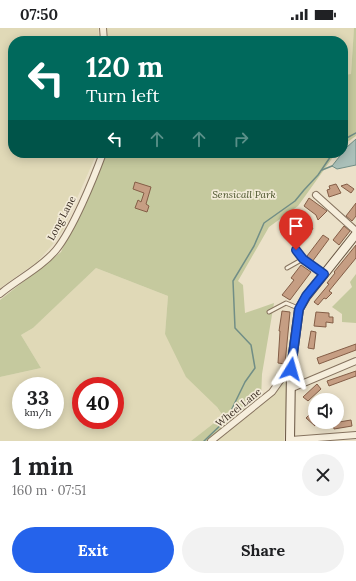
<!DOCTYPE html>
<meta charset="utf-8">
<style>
:root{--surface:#fff;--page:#f2f2f2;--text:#202124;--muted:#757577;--accent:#2563eb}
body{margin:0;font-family:Lora,serif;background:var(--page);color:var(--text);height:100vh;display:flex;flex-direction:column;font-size:15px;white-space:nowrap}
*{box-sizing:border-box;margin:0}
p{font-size:13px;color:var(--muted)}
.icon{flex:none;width:22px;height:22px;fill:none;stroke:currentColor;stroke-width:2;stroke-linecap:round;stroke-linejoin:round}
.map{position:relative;height:413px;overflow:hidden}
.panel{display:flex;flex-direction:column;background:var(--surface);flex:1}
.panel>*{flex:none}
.guide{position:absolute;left:8px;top:8px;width:340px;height:122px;border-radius:16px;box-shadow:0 2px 10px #0003;background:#00695c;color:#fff;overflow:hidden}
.tools{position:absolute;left:308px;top:365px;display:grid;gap:8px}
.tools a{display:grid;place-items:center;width:36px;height:36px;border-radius:50%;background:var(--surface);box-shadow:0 2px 10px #0003;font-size:20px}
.speed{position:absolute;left:12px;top:349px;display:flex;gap:8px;font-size:20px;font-weight:700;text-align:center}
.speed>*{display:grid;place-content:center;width:52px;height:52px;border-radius:50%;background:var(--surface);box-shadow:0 2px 10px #0003;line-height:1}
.speed small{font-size:10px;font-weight:400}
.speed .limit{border:6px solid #d22;background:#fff;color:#111}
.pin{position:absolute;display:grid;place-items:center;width:34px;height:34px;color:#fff;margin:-41px -17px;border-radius:50% 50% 50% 0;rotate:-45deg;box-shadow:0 0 4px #0007}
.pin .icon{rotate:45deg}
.me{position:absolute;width:44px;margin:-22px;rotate:8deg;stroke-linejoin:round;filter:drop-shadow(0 0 3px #0008)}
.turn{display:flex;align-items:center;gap:14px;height:84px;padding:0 12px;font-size:18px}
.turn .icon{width:52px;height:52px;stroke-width:2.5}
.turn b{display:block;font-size:28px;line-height:34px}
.lanes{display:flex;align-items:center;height:38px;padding:0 12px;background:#0003;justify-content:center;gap:20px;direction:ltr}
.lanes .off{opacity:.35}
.round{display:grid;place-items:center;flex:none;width:42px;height:42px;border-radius:21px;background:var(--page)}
.headline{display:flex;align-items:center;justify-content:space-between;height:68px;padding:0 12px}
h1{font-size:24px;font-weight:700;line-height:30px}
.primary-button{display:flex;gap:8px;margin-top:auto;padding:8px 12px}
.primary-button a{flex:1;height:46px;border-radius:24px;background:var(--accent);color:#fff;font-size:16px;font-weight:700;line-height:46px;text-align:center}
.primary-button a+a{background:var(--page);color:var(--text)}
.status{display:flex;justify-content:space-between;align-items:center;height:28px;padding:0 20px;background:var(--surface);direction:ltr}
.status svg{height:11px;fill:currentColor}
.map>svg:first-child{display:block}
.farmland{fill:#e0d9b7;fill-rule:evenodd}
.green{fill:#c5c99e}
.water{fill:#aac0b9;stroke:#718e86}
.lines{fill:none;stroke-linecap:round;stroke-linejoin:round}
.stream{stroke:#718e86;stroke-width:1.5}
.building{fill:#c69e83;stroke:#845e47}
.lane-casing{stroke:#86735f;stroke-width:5}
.street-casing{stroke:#86735f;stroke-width:8}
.secondary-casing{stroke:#685542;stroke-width:10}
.lane{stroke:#f6eedc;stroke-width:3}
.street{stroke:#f6eedc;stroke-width:6}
.secondary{stroke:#f6eedc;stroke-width:8}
.route-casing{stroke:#184099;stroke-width:10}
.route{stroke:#2563eb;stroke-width:7}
.labels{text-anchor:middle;stroke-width:3.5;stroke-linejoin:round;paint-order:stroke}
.park-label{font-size:10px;font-style:italic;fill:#49532a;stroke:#f3ebd8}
.street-label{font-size:10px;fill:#382c22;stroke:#f3ebd8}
</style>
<div class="status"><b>07:50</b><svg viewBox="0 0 49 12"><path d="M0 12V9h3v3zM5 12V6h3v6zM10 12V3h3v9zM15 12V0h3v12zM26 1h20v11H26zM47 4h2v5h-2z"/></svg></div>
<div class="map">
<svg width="356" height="413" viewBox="0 0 356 413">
<rect width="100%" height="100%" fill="#ebe1c9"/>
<!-- farmland -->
<g class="farmland">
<path d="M 0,0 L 98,0 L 99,13 L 13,13 L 13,125 L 97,125 L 63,202 L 53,216 L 37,234 L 0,260 Z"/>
<path d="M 107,0 L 354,0 L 351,46 L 343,47 L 343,13 L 108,13 Z"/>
<path d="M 96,240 L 168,268 L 165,306 L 223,388 L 191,413 L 0,413 L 0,349 L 41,340 L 21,307 L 33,300 ZM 21,358 L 55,358 L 55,392 L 21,392 ZM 81,358 L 115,358 L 115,392 L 81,392 Z"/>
<path d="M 288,347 L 284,413 L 215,413 L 274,364 Z"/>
</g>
<!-- green -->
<g class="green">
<path d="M 354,0 L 356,0 L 356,108 L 343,117 L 343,47 L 351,46 Z"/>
<path d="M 106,125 L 336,125 L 298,178 L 269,199 L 238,253 L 243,257 L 245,285 L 274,275 L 262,346 L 261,371 L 245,381 L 207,413 L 191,413 L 223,388 L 217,379 L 186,349 L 165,306 L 168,268 L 96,240 L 33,300 L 21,307 L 41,340 L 0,349 L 0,272 L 61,224 Z"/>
<path d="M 356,246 L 356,295 L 342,294 L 342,286 L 332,279 L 352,259 L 350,254 Z"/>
</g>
<!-- water -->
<path class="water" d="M 356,111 L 356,137 L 337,141 L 332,138 L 347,119 Z"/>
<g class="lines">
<!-- stream -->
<g class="stream">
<path d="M 343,112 L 356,105"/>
<path d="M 322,142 L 332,138"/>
<path d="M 204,413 L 227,391 L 245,354 L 255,340 L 251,317 L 235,300 L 233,253 L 254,218 L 264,195 L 295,173 L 304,162 L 318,147 L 333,125"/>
</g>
</g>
<!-- building -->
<g class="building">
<path d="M 135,154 L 151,159 L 146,176 L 149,178 L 147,184 L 135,180 L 138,172 L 141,174 L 144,165 L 133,161 Z"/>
<path d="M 336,156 L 341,165 L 329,169 L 327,162 L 330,161 L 329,158 Z"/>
<path d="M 347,156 L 354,161 L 351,165 L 341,158 Z"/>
<path d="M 309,170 L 327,183 L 318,192 L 316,187 L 304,178 Z"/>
<path d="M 356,175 L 356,188 L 352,193 L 346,188 Z"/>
<path d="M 309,197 L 313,200 L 308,208 L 304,204 Z"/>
<path d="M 344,198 L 350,203 L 339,217 L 333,212 Z"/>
<path d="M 323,207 L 329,211 L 312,234 L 307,230 L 307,228 Z"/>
<path d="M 356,217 L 356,230 L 329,263 L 332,265 L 326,271 L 324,270 L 318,277 L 314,274 L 329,256 L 327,255 L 335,245 L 334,244 Z"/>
<path d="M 301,237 L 311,244 L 290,272 L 282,267 L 294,252 L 291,250 Z"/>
<path d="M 282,283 L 290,284 L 285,336 L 278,335 L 280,303 L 279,303 Z"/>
<path d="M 316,284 L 329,285 L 329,289 L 333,289 L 333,295 L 326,294 L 326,299 L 314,298 Z"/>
<path d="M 311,303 L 316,304 L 314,321 L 308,320 Z"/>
<path d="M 356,316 L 356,322 L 319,336 L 317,330 Z"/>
<path d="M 356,343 L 356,348 L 329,358 L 327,353 Z"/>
<path d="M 317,356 L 321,361 L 308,373 L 303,369 Z"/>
<path d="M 310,386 L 315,390 L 315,398 L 306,390 Z"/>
<path d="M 351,392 L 352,398 L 334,401 L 333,395 Z"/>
</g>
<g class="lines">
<!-- lane casing -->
<g class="lane-casing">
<g id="lane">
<path d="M 296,222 L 303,231"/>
<path d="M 287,240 L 303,231 L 324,247"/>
<path d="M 269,284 L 286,275 L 298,280"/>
</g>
</g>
<!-- street casing -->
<g class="street-casing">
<g id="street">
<path d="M 103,0 L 104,13"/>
<path d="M 316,167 L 356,203"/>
<path d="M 0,266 C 18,251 41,240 56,222 C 73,201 93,152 103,125"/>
<path d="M 292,360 L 356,333"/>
<path d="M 291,412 L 356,407"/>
<path d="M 211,413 L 272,364 L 287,343 L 291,341"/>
</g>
</g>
<!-- secondary casing -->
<g class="secondary-casing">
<path id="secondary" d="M 290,413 L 291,341 L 299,281 L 306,269 L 356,206"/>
</g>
<!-- lane -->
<use href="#lane" class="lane"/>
<!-- street -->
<use href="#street" class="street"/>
<!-- secondary -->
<use href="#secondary" class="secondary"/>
</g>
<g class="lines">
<!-- route casing -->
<g class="route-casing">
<path id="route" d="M 291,341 L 299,281 L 306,268 L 324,246 L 303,231 L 296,222"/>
</g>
<!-- route -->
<use href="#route" class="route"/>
</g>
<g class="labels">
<!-- park labels -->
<g class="park-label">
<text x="244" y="170">Sensicall Park</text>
</g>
<!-- street labels -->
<g class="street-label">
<text transform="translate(61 190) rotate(-62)" y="4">Long Lane</text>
<text transform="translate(238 379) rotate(-39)" y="4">Wheel Lane</text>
</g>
</g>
</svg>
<div class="tools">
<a><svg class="icon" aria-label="sound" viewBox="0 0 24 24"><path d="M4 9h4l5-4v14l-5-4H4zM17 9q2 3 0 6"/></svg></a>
</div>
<div class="speed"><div>33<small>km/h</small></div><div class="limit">40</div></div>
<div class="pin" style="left:296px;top:222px;background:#d93025"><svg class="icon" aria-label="arrive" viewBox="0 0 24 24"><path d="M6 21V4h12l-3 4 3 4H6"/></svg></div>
<svg class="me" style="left:291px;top:341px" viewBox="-20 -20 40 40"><path d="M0-17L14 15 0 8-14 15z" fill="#2563eb" stroke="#fff" stroke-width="4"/></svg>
<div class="guide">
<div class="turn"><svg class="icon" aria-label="left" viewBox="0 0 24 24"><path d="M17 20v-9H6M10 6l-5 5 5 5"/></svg><div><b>120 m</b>Turn left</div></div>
<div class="lanes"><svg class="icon" aria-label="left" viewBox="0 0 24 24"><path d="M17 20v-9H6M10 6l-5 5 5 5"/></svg><svg class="icon off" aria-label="ahead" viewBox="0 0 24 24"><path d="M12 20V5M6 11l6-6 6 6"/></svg><svg class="icon off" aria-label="ahead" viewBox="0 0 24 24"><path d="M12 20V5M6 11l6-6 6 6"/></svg><svg class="icon off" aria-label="right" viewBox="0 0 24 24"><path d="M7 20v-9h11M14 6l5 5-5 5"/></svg></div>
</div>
</div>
<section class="panel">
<div class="headline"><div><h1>1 min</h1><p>160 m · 07:51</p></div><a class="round"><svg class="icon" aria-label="close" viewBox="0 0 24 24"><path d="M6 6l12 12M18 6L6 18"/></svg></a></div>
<div class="primary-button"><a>Exit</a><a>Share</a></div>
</section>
